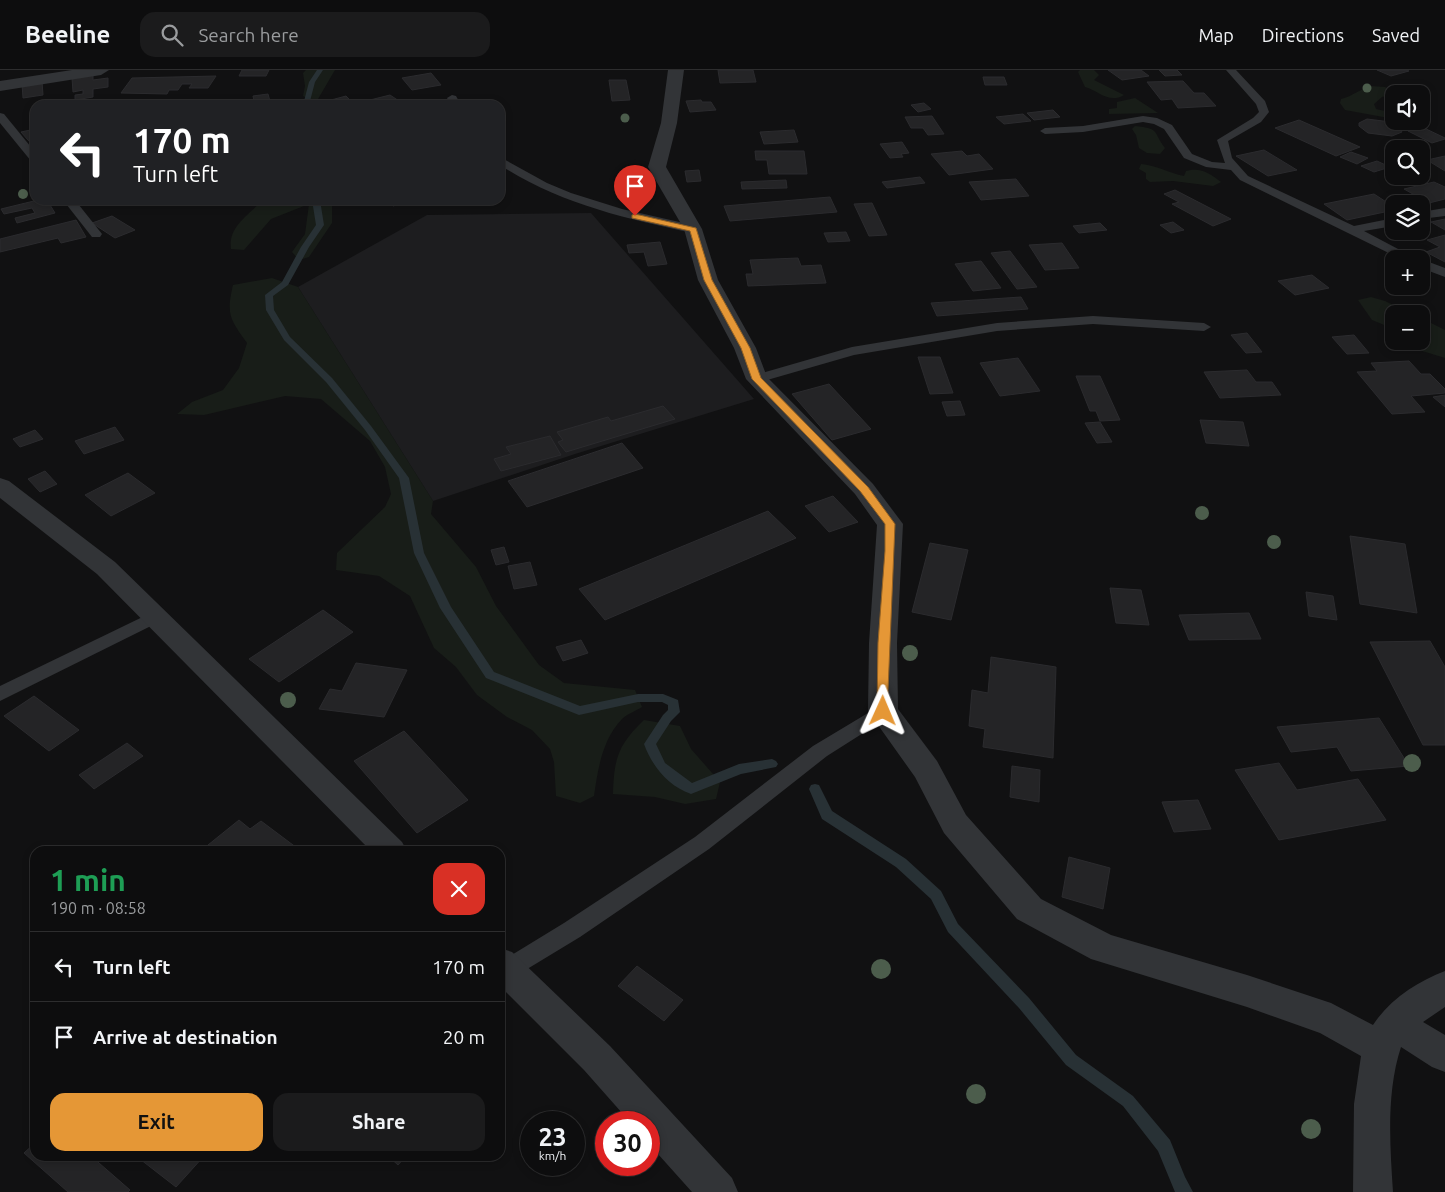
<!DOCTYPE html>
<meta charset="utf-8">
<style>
:root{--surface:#0d0d0e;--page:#1b1b1c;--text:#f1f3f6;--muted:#9a9c9e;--line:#2d2d2e;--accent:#e59736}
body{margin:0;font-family:Ubuntu,sans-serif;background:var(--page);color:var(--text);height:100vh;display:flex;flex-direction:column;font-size:19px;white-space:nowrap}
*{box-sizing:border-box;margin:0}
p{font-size:16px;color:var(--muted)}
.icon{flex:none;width:28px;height:28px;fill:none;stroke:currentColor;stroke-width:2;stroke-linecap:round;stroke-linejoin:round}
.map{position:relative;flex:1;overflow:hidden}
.drawer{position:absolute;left:30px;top:776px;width:475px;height:315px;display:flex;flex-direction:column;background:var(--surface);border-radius:15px;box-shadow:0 2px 8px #0003,0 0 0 1px var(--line)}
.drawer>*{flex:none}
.guide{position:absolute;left:30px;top:30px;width:475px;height:105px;border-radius:15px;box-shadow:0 2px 8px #0003,0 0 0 1px var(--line);background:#202124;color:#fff;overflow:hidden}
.fabs{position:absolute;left:1385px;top:15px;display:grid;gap:10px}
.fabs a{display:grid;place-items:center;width:45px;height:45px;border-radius:10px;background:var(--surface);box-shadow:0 2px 8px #0003,0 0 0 1px var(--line);font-size:25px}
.speed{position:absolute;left:520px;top:1041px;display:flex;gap:10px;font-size:25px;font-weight:700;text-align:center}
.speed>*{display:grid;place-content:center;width:65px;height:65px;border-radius:50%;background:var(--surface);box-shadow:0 2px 8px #0003,0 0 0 1px var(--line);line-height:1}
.speed small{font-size:12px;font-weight:400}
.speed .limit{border:8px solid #d22;background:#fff;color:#111}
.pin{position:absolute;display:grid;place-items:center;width:42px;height:42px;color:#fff;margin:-51px -21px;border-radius:50% 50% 50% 0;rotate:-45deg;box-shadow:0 0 5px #0007}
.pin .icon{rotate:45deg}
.me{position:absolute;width:55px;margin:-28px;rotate:1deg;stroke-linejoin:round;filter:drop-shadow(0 0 4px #0008)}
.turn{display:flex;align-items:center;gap:18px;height:105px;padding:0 20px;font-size:22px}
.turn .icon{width:65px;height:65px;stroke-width:2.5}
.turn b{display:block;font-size:35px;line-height:42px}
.round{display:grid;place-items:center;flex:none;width:52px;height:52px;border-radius:15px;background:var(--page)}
.headline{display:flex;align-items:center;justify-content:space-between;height:85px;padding:0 20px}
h1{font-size:30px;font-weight:700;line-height:38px;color:#1e9e55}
.cta{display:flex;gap:10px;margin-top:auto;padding:10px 20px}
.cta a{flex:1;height:58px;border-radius:15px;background:var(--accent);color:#111;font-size:20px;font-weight:700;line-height:58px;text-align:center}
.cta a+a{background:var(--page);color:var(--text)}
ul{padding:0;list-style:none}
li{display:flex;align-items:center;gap:15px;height:70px;padding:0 20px;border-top:1px solid var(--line)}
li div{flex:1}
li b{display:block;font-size:19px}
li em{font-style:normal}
header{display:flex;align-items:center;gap:30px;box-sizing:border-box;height:70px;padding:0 25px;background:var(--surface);border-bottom:1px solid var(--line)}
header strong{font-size:24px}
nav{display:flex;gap:28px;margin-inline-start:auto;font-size:18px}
.search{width:350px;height:45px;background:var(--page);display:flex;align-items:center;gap:12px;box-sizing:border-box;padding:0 18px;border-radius:15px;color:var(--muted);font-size:19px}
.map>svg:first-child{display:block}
.built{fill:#1d1d1f}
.green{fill:#181d18}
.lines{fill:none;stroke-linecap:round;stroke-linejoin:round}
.stream{fill:#283135;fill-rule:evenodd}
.building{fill:#242426;stroke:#2b2b2e}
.lane{fill:#323437;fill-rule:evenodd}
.street{fill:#323437;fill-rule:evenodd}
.tree{fill:#4c5d4c}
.route{fill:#e59736;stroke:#956223}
</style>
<header>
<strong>Beeline</strong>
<div class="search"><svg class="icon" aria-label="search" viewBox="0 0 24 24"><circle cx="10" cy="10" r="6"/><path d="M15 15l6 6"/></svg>Search here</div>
<nav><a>Map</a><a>Directions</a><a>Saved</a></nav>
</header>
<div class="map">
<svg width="1445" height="1122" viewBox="0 0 1445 1122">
<rect width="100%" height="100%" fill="#111112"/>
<!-- built -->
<path class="built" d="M 591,143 L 754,329 L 575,384 L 433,431 L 298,217 L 427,145 Z"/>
<!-- green -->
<g class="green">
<path d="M 306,0 L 335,0 L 318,29 L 311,30 L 303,26 L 305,16 L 303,3 Z"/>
<path d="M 1080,0 L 1094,0 L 1099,5 L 1094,10 L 1124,25 C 1109,34 1099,21 1085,17 L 1078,2 Z"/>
<path d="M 1371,16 L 1385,17 L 1392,21 L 1391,25 L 1382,27 L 1374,34 L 1376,39 L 1394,43 L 1394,49 L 1345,40 L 1340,33 L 1341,29 C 1353,26 1360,19 1371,16 Z"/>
<path d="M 1135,28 L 1158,43 L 1109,44 L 1109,39 L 1117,38 L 1117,32 Z"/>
<path d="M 1135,56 C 1161,59 1152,61 1165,78 L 1160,84 L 1147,83 L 1139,78 L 1136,65 L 1132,59 Z"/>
<path d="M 1141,94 C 1156,95 1169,103 1184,106 L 1186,101 C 1201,97 1209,103 1221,112 L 1213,116 L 1173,111 L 1150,112 L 1146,109 L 1146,103 L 1139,99 Z"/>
<path d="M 262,130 L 332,130 L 332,153 L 309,187 L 299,190 L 292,182 L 305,164 L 309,134 L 271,149 L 244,180 L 231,179 C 228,156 249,146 262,130 Z"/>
<path d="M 272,208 L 298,217 L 433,431 L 431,444 L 476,497 L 496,536 L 539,595 L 564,613 L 635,620 L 642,637 C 636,641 627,644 622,649 C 602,670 598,699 594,726 L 580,733 L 556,726 L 554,692 L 550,679 L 532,660 L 507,647 L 477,625 L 456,597 L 434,578 L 410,526 L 379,506 L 336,500 L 337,483 L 385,437 L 391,424 L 385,397 L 370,371 L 321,329 L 285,326 L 204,345 L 177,344 L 192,332 L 223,320 L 239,298 L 247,273 C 230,249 226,245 233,215 Z"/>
<path d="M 1371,227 L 1385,231 L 1412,244 L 1394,244 L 1394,259 L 1372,250 L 1358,230 Z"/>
<path d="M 1421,248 L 1445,260 L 1445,288 L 1419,280 L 1414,271 L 1421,271 Z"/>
<path d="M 644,650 L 680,656 L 691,679 L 720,712 L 716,729 L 685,734 L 655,727 L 613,724 C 614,688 618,675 644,650 Z"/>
</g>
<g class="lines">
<!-- stream -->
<g class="stream">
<path d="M 317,0 L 323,0 L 315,12 L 309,35 L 303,35 L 309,12 Z"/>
<path d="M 312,130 L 320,130 L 324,155 L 309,177 L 288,215 L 273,226 L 274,240 L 290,267 L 332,308 L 371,356 L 409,408 L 424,483 L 451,537 L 494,602 L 580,636 L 638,624 L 663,624 L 678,630 L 680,642 L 671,651 L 656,674 L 665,693 L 692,713 L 739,694 L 772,689 L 776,691 L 778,694 L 776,697 L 741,704 L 691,724 C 668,716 652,696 644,674 L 663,645 L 668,640 L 668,635 L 662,632 L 638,632 L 579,645 L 486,608 L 440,538 L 414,483 L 399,408 L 365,360 L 326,312 L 284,270 L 266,240 L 265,225 L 282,212 L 301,177 L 316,155 Z"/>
<path d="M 815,714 L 819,715 L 832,741 L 906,789 L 941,821 L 958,854 L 1029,928 L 1076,985 L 1133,1026 L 1170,1070 L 1185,1107 L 1193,1122 L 1175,1122 L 1158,1081 L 1123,1036 L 1066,995 L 1019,938 L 948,862 L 931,829 L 896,797 L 822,749 L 809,719 L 811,715 Z"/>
</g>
</g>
<!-- building -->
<g class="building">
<path d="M 242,0 L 269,0 L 266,6 L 239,6 Z"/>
<path d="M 718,0 L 753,0 L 756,12 L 720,13 Z"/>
<path d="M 1108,0 L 1141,0 L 1149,6 L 1122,10 Z"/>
<path d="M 1159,0 L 1177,0 L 1182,5 L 1165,6 Z"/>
<path d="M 1377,0 L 1407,0 L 1409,1 L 1391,6 Z"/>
<path d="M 431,3 L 441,15 L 412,20 L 402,8 Z"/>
<path d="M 93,5 L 93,10 L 108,8 L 108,17 L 93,19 L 93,27 L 75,30 L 75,25 L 83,24 L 83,20 L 73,22 L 72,8 Z"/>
<path d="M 216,6 L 208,18 L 189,18 L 192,14 L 182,14 L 178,20 L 169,20 L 167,24 L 121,23 L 132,8 Z"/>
<path d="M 983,7 L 1004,7 L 1007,15 L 985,15 Z"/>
<path d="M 609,10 L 626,10 L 630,30 L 612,31 Z"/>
<path d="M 42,11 L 43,25 L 23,28 L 22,14 Z"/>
<path d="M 1183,11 L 1194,23 L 1204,23 L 1216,36 L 1178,38 L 1172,29 L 1161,30 L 1147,12 Z"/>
<path d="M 268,24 L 271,35 L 255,35 L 253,26 Z"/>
<path d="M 390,25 L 399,31 L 384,35 L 337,35 L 331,30 L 346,26 L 354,34 Z"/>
<path d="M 701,30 L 702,32 L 711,32 L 716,40 L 690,42 L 686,31 Z"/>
<path d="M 155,32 L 186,33 L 184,35 L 153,35 Z"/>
<path d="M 924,33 L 931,39 L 918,42 L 911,35 Z"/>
<path d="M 1053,40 L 1060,47 L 1034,50 L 1027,43 Z"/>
<path d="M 1023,44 L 1031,51 L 1004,54 L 996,47 Z"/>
<path d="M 932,46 L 944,64 L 928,65 L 923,58 L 911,58 L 905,47 Z"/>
<path d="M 1367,49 L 1391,52 L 1398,55 L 1402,62 L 1392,66 L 1368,63 L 1359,56 L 1359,53 Z"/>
<path d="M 1299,50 L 1360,77 L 1336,86 L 1275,58 Z"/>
<path d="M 1422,57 L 1445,68 L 1445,69 L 1432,73 L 1408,61 Z"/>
<path d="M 35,59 L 35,78 L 21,62 Z"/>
<path d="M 794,60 L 798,72 L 764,74 L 760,62 Z"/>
<path d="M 902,72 L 909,83 L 901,84 L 903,87 L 890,88 L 880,74 Z"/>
<path d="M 1264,80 L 1297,100 L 1268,106 L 1236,86 Z"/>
<path d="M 755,81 L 804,81 L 807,104 L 769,104 L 767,90 L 756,90 Z"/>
<path d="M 962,81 L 967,86 L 979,84 L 993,99 L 949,105 L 931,84 Z"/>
<path d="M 1351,82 L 1368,88 L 1357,94 L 1340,87 Z"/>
<path d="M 1445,86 L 1445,101 L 1427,90 Z"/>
<path d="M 1377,91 L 1390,97 L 1374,102 L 1361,96 Z"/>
<path d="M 699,100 L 701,111 L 687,112 L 685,101 Z"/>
<path d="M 920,107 L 925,113 L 887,118 L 882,112 Z"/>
<path d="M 1016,109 L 1029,126 L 981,130 L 969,112 Z"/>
<path d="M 786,110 L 787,118 L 742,119 L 741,112 Z"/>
<path d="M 1434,112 L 1445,117 L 1445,129 L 1429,133 L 1404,119 Z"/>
<path d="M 1175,120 L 1231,149 L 1213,156 L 1172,134 L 1179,132 L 1164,124 Z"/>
<path d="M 1374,124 L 1394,137 L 1394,140 L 1347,150 L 1324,134 Z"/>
<path d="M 830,127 L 837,142 L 730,151 L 724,136 Z"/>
<path d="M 38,130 L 47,130 L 55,143 L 17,153 L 15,148 L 35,143 L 32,138 L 4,144 L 1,139 Z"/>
<path d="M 388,130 L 406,130 L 408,132 L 393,136 Z"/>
<path d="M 872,133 L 887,165 L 869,166 L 854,134 Z"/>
<path d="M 112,146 L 135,160 L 115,168 L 92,153 Z"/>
<path d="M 1445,149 L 1445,160 L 1431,152 Z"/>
<path d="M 76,150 L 86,167 L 61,173 L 58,168 L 0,182 L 0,169 Z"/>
<path d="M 1173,152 L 1184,160 L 1171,163 L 1160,155 Z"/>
<path d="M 1100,153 L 1107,160 L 1079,163 L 1073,156 Z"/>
<path d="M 846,162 L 850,171 L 828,172 L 824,163 Z"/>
<path d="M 1445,165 L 1445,192 L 1426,182 L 1440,177 L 1427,170 Z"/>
<path d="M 660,172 L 667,194 L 648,196 L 644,182 L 629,183 L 627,175 Z"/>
<path d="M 1062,173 L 1079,198 L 1045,200 L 1029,175 Z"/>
<path d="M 1010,181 L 1037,217 L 1017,219 L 991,183 Z"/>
<path d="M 798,188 L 801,196 L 821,195 L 826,213 L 748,216 L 746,204 L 753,204 L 750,190 Z"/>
<path d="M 981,191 L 1001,218 L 973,221 L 955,194 Z"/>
<path d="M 1312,205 L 1329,218 L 1295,225 L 1278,211 Z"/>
<path d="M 1021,227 L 1028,239 L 937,246 L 931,233 Z"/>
<path d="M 1247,263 L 1262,282 L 1246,283 L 1231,265 Z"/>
<path d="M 1354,265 L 1369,283 L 1347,284 L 1332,267 Z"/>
<path d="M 918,287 L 940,287 L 953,323 L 930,324 Z"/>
<path d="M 1018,288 L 1040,321 L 1000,326 L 980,293 Z"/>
<path d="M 1409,291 L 1421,304 L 1430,304 L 1445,319 L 1445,323 L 1411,326 L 1425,342 L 1392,344 L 1357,302 L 1377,301 L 1371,293 Z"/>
<path d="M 1247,300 L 1256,312 L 1272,312 L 1281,325 L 1220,328 L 1204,302 Z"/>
<path d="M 1076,306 L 1100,306 L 1120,350 L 1100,351 L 1096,341 L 1090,341 Z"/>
<path d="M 829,314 L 871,359 L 832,370 L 792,324 Z"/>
<path d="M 1445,325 L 1445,337 L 1433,327 Z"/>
<path d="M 960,331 L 965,345 L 947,346 L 942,332 Z"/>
<path d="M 663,336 L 675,349 L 566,382 L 558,372 L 563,370 L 557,362 L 608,347 L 611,351 Z"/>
<path d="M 1200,350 L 1243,352 L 1249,376 L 1206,373 Z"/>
<path d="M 1100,352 L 1112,372 L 1097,373 L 1085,353 Z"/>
<path d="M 115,357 L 124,370 L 84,384 L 75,371 Z"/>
<path d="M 35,360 L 43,369 L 20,377 L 13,369 Z"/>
<path d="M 550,366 L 561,385 L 501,401 L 494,389 L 511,384 L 506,377 Z"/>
<path d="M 622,373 L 643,398 L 527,437 L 508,411 Z"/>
<path d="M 45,401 L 57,414 L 40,422 L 28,409 Z"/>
<path d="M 128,403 L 155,423 L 111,446 L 85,425 Z"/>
<path d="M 833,426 L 858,452 L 829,462 L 805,436 Z"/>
<path d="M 768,441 L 796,468 L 605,550 L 579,519 Z"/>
<path d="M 1350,466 L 1405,474 L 1417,543 L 1360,534 Z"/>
<path d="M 930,473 L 968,480 L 951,550 L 912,542 Z"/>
<path d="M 504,477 L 509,492 L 496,495 L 491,480 Z"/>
<path d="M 530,492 L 537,515 L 514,519 L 508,496 Z"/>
<path d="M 1110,518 L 1141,520 L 1149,555 L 1116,553 Z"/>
<path d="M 1306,522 L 1333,526 L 1337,550 L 1309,546 Z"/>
<path d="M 323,540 L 353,562 L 279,612 L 249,589 Z"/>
<path d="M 1249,543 L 1261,569 L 1189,570 L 1179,545 Z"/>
<path d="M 581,570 L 588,583 L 563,591 L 556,577 Z"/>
<path d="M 1430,571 L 1445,597 L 1445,675 L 1423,675 L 1370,572 Z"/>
<path d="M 991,587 L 1056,597 L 1053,688 L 983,677 L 985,659 L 969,656 L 972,620 L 988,623 Z"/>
<path d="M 356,593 L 407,600 L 384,647 L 319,639 L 330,619 L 342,621 Z"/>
<path d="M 34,626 L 79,660 L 49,681 L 4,646 Z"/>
<path d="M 1379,648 L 1409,696 L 1351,701 L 1337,677 L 1291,682 L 1277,657 Z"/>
<path d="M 404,661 L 468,730 L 417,763 L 354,691 Z"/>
<path d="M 127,673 L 143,686 L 94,719 L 79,705 Z"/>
<path d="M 1279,693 L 1297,720 L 1358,709 L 1386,750 L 1279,770 L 1235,700 Z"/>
<path d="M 1012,696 L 1040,700 L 1039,732 L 1010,727 Z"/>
<path d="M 1198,730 L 1211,759 L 1174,762 L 1162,732 Z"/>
<path d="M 239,750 L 250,759 L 261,751 L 301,781 L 216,781 L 208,775 Z"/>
<path d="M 1069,787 L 1110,798 L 1103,839 L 1062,827 Z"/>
<path d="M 637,896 L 683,930 L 664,951 L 618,916 Z"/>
<path d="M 35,1073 L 35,1086 L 91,1086 L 130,1120 L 128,1122 L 68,1122 L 24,1083 Z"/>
<path d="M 136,1086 L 204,1086 L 176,1117 Z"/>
<path d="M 388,1086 L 406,1086 L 398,1095 Z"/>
</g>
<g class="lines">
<!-- lane -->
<g class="lane">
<path d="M 1226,0 L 1236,0 L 1265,31 L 1269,42 L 1261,52 L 1228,71 L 1232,88 L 1248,106 L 1354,156 L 1394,148 L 1394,156 L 1364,161 L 1417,189 L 1401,189 L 1240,110 L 1231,100 L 1206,97 L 1184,88 L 1164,59 L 1154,54 L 1143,52 L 1083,62 L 1045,64 L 1040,61 L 1045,58 L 1083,56 L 1143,46 L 1157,48 L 1172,55 L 1192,84 L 1212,92 L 1225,93 L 1217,70 L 1253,48 L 1259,42 L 1256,34 Z"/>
<path d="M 452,25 L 456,26 L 461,35 L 451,35 L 447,28 Z"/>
<path d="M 0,43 L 4,44 L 35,82 L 35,92 L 31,91 L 0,53 Z"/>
<path d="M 500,87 L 547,113 L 571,123 L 622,139 L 697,156 L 699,159 L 693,163 C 626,149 558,133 500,95 Z"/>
<path d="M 63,130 L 75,130 L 102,164 L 100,167 L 92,167 Z"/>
<path d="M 1445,138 L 1445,146 L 1421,149 L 1421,142 Z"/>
<path d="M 1421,189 L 1445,198 L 1445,207 L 1421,198 Z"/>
<path d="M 1093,246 L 1204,253 L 1211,257 L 1204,261 L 1093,254 L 997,261 L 854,285 L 757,313 L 750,309 L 752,306 L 852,277 L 997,253 Z"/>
<path d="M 157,540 L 163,542 L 166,546 L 163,550 L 0,631 L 0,616 Z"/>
<path d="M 883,634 L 890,636 L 892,641 L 890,646 L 827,686 L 709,779 L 580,867 L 514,907 L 506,910 L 500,908 L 500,892 L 564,853 L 695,767 L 813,676 Z"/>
</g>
<!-- street -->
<g class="street">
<path d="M 72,0 L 109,0 L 101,5 L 0,21 L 0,11 Z"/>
<path d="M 668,0 L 684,0 L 677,53 L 666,97 L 702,159 L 718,210 L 756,278 L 767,307 L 873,414 L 903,454 L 897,573 L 898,639 L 937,691 L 966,745 L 1041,829 L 1111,865 L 1247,905 L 1331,933 L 1373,955 C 1389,930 1418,911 1445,901 L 1445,937 L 1423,952 L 1445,965 L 1445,1002 L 1432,997 L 1401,977 C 1386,1023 1390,1075 1393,1122 L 1353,1122 L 1354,1034 L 1361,986 L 1320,963 L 1247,937 L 1091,889 L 1017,849 L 944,763 L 915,707 L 868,641 L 869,573 L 877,455 L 855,424 L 746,309 L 734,278 L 698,210 L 684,159 L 648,97 L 661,53 Z"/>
<path d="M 0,408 L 9,411 L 115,492 L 402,772 L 407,781 L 371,781 L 97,504 L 0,428 Z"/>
<path d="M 500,878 L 512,882 L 610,976 L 732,1108 L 738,1122 L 692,1122 L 649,1074 L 649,1052 L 630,1052 L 584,1000 L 500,916 Z"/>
</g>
</g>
<!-- trees -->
<g class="tree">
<circle cx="1367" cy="18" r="4.5"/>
<circle cx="625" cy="48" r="4.5"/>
<circle cx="23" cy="124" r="5"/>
<circle cx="1202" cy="443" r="7"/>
<circle cx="1274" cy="472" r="7"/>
<circle cx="910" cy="583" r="8"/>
<circle cx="288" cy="630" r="8"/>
<circle cx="1412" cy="693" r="9"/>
<circle cx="881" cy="899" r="10"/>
<circle cx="976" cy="1024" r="10"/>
<circle cx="1311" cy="1059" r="10"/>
</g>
<!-- route -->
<path class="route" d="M 635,144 L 696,158 L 712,210 L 750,278 L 761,308 L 868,417 L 895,454 L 887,644 L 878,644 L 877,641 L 878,573 L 885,481 L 885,454 L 860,421 L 752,309 L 741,278 L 704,210 L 690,161 L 632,148 L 632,145 Z"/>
</svg>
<div class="fabs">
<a><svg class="icon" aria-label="sound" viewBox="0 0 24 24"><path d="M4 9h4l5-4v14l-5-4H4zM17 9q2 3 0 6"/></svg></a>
<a><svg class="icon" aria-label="search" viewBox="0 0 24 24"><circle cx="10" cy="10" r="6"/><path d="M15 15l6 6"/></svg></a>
<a><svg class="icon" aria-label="layers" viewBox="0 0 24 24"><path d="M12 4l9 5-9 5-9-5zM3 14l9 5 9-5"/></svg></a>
<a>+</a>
<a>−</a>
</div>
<div class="speed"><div>23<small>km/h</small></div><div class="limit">30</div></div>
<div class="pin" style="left:635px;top:146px;background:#d93025"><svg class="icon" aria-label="arrive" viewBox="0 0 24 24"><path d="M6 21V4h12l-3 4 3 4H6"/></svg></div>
<svg class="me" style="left:883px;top:641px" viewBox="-20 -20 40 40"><path d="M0-17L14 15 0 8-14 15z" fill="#e59736" stroke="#fff" stroke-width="4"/></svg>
<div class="guide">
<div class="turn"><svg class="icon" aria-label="left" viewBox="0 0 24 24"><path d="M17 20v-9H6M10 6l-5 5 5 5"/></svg><div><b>170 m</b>Turn left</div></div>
</div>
<section class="drawer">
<div class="headline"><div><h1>1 min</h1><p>190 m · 08:58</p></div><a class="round" style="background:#d93025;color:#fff"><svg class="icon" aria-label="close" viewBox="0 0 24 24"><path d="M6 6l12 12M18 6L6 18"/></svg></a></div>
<ul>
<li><svg class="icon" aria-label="left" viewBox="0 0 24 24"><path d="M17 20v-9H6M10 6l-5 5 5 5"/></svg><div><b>Turn left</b></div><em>170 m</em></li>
<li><svg class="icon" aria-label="arrive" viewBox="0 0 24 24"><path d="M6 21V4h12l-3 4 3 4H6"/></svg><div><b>Arrive at destination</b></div><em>20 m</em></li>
</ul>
<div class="cta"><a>Exit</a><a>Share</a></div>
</section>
</div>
